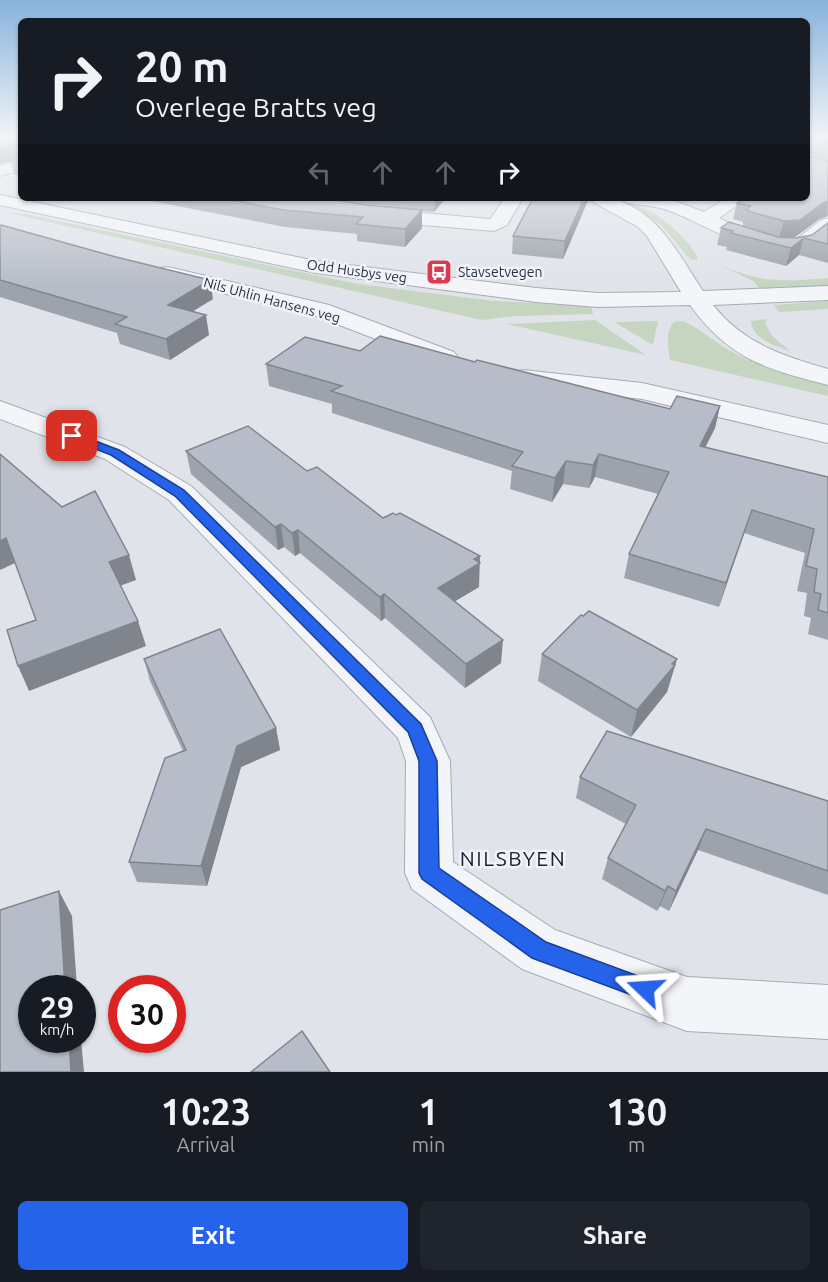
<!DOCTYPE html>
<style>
:root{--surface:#171b24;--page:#20242c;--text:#f1f3f6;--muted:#9ea1a6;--accent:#2563eb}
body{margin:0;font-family:Ubuntu,sans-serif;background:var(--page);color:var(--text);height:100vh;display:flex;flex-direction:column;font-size:22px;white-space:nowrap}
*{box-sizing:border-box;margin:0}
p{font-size:20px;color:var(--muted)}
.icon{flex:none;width:33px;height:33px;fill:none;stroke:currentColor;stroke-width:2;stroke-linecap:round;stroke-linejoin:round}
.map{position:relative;height:1072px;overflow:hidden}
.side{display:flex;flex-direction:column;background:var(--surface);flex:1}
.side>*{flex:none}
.top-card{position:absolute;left:18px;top:18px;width:792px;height:183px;border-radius:9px;box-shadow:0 2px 4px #0004;background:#171b24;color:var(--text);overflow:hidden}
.speed{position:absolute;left:18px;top:975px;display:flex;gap:12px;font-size:30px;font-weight:700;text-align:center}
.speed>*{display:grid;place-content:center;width:78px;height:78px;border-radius:50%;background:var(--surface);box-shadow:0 2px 4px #0004;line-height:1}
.speed small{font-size:15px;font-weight:400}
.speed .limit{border:9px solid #d22;background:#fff;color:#111}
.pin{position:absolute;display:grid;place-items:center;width:51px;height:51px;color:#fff;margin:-26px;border-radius:12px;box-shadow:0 3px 9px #0006}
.me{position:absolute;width:66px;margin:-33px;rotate:290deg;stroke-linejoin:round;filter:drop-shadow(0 0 4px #0008)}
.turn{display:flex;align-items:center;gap:21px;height:126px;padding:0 18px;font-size:27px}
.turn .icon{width:78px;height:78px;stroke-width:2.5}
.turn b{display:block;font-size:42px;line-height:51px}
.lanes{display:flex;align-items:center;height:57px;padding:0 18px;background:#0003;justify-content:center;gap:30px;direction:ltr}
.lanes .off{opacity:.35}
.eta{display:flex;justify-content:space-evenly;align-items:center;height:102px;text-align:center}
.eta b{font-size:36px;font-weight:700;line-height:42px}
.cta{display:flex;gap:12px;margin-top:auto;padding:12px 18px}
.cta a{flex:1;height:69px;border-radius:9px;background:var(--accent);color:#fff;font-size:24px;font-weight:700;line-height:69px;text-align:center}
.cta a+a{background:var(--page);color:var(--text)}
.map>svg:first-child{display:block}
.green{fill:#c5d5c0}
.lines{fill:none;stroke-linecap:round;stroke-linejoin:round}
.minor-casing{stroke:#a5abb5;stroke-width:2}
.minor{fill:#f3f5f8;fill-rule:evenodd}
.wall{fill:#9da3ac}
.shaded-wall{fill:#80848c}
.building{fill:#b7bdc8;stroke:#80848c;stroke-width:1.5}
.route{fill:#2563eb;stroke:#184099;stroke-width:1.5}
.labels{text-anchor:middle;stroke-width:5;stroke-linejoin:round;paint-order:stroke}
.far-street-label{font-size:14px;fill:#273143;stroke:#f0f3f7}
.far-poi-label{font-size:14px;fill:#273143;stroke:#f0f3f7;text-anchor:start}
.near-neighbourhood-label{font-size:21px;letter-spacing:1.5px;fill:#192234;stroke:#f0f3f7}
</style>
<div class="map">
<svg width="828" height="1072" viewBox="0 0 828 1072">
<rect width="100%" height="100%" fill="#e0e4ea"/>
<!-- green -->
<g class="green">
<path d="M 631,205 C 650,204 693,242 698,259 L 691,260 L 662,226 Z"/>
<path d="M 9,213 L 25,214 L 358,284 L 494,301 L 591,306 L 593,314 L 517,316 L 482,320 Z"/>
<path d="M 717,264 C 762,283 780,282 828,278 L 828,287 L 760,289 L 753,281 Z"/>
<path d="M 828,301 L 828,309 L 779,312 L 774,305 Z"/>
<path d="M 767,319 L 765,323 L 772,336 L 790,351 C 774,345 753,340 751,321 Z"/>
<path d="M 595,320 L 646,355 L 507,324 Z"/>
<path d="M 658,321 L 653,345 L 614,322 Z"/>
<path d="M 683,321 C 701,329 714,342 731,351 C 760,368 796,376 828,386 L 828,396 L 670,360 C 668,347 665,332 674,322 Z"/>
</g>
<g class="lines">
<!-- minor casing -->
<g class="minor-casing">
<g id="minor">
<path d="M 21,160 L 21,170 L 0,176 L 0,166 Z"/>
<path d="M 0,195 L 316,261 L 536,288 L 598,293 L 681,292 L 647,236 L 638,227 L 593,202 L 590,198 C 597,198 607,196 614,199 C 660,213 678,254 703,291 L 828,286 L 828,300 L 713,305 C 743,343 782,356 828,369 L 828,385 C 766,369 729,359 690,305 L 598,307 L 536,302 L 316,273 L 0,205 Z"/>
<path d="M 505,198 L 523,198 L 507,225 L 494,231 L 377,221 L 370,219 L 368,215 L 370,211 L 377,209 L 490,219 Z"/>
<path d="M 622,198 L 667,198 L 704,212 L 726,198 L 748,198 L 719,218 C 736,226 779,248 796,239 C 807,233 815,221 828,218 L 828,234 C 821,239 814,247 806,250 C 769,266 705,224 670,211 C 655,205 640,206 625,202 Z"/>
<path d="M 168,267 L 329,305 L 454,352 L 458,357 L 454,362 L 445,365 L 436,362 L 313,315 L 160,278 L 157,273 L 160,268 Z"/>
<path d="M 523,370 L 642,383 L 828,425 L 828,443 L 642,399 L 514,384 L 510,378 L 514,372 Z"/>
<path d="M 0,401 L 125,447 L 191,486 L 430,717 L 450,761 L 453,862 L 555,930 L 687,977 L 828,985 L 828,1039 L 687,1031 L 522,969 L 412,889 L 405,873 L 406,761 L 398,738 L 169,500 L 105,459 L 0,419 Z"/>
</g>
</g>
<!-- minor -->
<use href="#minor" class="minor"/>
</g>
<!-- wall -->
<g class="wall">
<path d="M 0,136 L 21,136 L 21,176 L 14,174 L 11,161 L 0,164 Z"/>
<path d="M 807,136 L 814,136 L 810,139 L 810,142 L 818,140 L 828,136 L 828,216 L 818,220 L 795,237 L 786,238 L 796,238 L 812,235 L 828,223 L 828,263 L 799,255 L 786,266 L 726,250 L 727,247 L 717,245 L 721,228 L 743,226 L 743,222 L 733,219 L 737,203 L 807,198 Z"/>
<path d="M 136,198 L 446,198 L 434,212 L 422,211 L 422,228 L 405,247 L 357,241 L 357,234 L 285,227 Z"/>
<path d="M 589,198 L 563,259 L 512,254 L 513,236 Z"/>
<path d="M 0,226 L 213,299 L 193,311 L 209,335 L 170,360 L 120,344 L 117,333 L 0,297 Z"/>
<path d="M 360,351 L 475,362 L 670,409 L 720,406 L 715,428 L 705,447 L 828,477 L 828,640 L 808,634 L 811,618 L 804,616 L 807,593 L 797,591 L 805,553 L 744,533 L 719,607 L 624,578 L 629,554 L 658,494 L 595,477 L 589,488 L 563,484 L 552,502 L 510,489 L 512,471 L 332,413 L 332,404 L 269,386 L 266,364 Z"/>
<path d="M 186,451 L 307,471 L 383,518 L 479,563 L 479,587 L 455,601 L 501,663 L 465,688 L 385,618 L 381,621 L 300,553 L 295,556 L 284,547 L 278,550 L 191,474 Z"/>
<path d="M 542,654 L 677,659 L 667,692 L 631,737 L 538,681 Z"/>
<path d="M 144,659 L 276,728 L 280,750 L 241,767 L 207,886 L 137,882 L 129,862 L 183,751 L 150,681 Z"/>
<path d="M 580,777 L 828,801 L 828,895 L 698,850 L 669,911 L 660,906 L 657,911 L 602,879 L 608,858 L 626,824 L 576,798 Z"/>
</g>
<!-- shaded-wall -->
<g class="shaded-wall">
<path d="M 18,143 L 21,159 L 10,159 L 11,161 L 0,164 L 0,147 Z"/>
<path d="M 435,198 L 446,198 L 434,212 Z"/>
<path d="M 584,198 L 589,198 L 563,259 L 565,241 Z"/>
<path d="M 828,201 L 827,216 L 818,220 L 795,237 L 779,238 L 784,221 Z"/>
<path d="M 422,210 L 422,228 L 405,247 L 405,229 Z"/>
<path d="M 804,238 L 799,255 L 786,266 L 791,248 Z"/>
<path d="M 210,280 L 213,299 L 172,324 L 168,305 Z"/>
<path d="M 206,315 L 209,335 L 170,360 L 166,339 Z"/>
<path d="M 720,406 L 715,428 L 695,468 L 700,446 Z"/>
<path d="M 599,454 L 595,477 L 589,488 L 593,465 Z"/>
<path d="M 566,461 L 563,484 L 552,502 L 555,478 Z"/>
<path d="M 752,510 L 744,533 L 719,607 L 726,583 Z"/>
<path d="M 281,524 L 284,547 L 278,550 L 275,527 Z"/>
<path d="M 298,530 L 300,553 L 295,556 L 292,533 Z"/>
<path d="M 6,538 L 15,563 L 0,570 L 0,541 Z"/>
<path d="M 129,555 L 136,580 L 117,587 L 109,562 Z"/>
<path d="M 480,556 L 479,587 L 437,612 L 438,588 L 474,559 Z"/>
<path d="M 384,594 L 385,618 L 381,621 L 380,597 Z"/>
<path d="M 138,621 L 146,646 L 29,691 L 18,666 Z"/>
<path d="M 503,640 L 501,663 L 465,688 L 466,664 Z"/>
<path d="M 677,659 L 667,692 L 631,737 L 637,710 Z"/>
<path d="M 276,728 L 280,750 L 241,767 L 207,886 L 201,866 L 237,746 Z"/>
<path d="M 706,829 L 698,850 L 669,911 L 676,891 Z"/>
<path d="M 668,886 L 660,906 L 657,911 L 665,891 Z"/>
<path d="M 59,891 L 72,916 L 77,988 L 65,988 Z"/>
<path d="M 69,1040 L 81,1040 L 84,1072 L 71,1072 Z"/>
</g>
<!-- building -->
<g class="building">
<path d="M 0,136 L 21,136 L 21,161 L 10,159 L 18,156 L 18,143 L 0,147 Z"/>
<path d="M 807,136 L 810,136 L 810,142 L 818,140 L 824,136 L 828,136 L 828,149 L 810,145 L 809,157 L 828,161 L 828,201 L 823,203 L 800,220 L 784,221 L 751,212 L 746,210 L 751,206 L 737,203 L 744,198 L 807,198 Z"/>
<path d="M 220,198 L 325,198 L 365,205 L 422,210 L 405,229 L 356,224 L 363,217 L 283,210 Z"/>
<path d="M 533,198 L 584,198 L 565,241 L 513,236 Z"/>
<path d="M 729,222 L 778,237 L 796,238 L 812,235 L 828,223 L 828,244 L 804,238 L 791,248 L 731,233 L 733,231 L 721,228 Z"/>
<path d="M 1,225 L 116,257 L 210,280 L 168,305 L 206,315 L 166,339 L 115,324 L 127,317 L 0,280 L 0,226 Z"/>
<path d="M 380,336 L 475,362 L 477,360 L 670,409 L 677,396 L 720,406 L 700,446 L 828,477 L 828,613 L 818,610 L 821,594 L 814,592 L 817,569 L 806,566 L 814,529 L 752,510 L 726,583 L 629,554 L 669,472 L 599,454 L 593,465 L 566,461 L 555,478 L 512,466 L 523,452 L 331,391 L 342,386 L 266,364 L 305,337 L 360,351 Z"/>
<path d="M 248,426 L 307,471 L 317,467 L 383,518 L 393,513 L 396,515 L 400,513 L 480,556 L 474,559 L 480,563 L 438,588 L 503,640 L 466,664 L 384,594 L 380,597 L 298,530 L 292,533 L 281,524 L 275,527 L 186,451 Z"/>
<path d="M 0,454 L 62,507 L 95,491 L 129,555 L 109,562 L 138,621 L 18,666 L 7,630 L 36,620 L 6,538 L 0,541 Z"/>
<path d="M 589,611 L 677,659 L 672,664 L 675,665 L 637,710 L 542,654 L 581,615 L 583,616 Z"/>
<path d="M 220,629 L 276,728 L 237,746 L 201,866 L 129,862 L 165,758 L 186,750 L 144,659 Z"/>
<path d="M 607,731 L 828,801 L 828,871 L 706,829 L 676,891 L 668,886 L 665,891 L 608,858 L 636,805 L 580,777 Z"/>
<path d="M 59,891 L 65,988 L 32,988 L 32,1040 L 69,1040 L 71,1072 L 0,1072 L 0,910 Z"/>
<path d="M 302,1031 L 330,1072 L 251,1072 Z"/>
</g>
<!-- sky -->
<linearGradient id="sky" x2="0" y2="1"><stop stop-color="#88b3dd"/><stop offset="0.48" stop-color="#f1f3f6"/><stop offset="1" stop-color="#f1f3f6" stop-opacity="0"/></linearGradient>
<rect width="828" height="286" fill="url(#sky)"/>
<!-- route -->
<path class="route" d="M 72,432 L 119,450 L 184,490 L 421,724 L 437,761 L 439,868 L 546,942 L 652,981 L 656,989 L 652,996 L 645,1000 L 532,958 L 422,879 L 419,873 L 419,761 L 408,732 L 175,496 L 111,455 L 67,438 L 66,436 Z"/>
<!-- icons -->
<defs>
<g id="bus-square" transform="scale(1.35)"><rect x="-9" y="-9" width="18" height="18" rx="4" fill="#da3a52" stroke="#f0f3f7"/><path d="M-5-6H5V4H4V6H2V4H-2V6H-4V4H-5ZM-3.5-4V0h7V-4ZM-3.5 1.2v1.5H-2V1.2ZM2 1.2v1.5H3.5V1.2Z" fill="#fff"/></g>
</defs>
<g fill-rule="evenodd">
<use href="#bus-square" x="439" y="272"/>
</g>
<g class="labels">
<!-- far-street labels -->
<g class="far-street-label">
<text transform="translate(357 271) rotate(8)" y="5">Odd Husbys veg</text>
<text transform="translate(272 300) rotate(15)" y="5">Nils Uhlin Hansens veg</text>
</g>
<!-- far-poi labels -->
<g class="far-poi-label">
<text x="458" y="277">Stavsetvegen</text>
</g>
<!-- near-neighbourhood labels -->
<g class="near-neighbourhood-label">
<text x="513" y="866">NILSBYEN</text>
</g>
</g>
</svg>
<div class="speed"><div>29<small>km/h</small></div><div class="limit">30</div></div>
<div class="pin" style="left:72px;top:436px;background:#d93025"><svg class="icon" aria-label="arrive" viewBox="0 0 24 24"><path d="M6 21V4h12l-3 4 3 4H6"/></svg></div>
<svg class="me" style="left:645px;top:989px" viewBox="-20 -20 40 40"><path d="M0-17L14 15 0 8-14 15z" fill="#2563eb" stroke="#fff" stroke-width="4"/></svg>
<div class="top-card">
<div class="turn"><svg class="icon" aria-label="right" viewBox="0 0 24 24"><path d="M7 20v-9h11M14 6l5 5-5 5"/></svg><div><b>20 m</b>Overlege Bratts veg</div></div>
<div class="lanes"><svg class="icon off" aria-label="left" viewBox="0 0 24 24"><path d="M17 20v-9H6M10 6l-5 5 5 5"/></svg><svg class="icon off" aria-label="ahead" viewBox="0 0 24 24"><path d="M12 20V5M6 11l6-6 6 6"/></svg><svg class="icon off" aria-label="ahead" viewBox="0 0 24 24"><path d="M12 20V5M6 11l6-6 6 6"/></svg><svg class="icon" aria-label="right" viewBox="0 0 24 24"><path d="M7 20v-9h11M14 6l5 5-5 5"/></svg></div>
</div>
</div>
<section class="side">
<div class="eta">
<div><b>10:23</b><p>Arrival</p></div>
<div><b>1</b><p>min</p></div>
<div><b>130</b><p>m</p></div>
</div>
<div class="cta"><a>Exit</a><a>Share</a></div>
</section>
